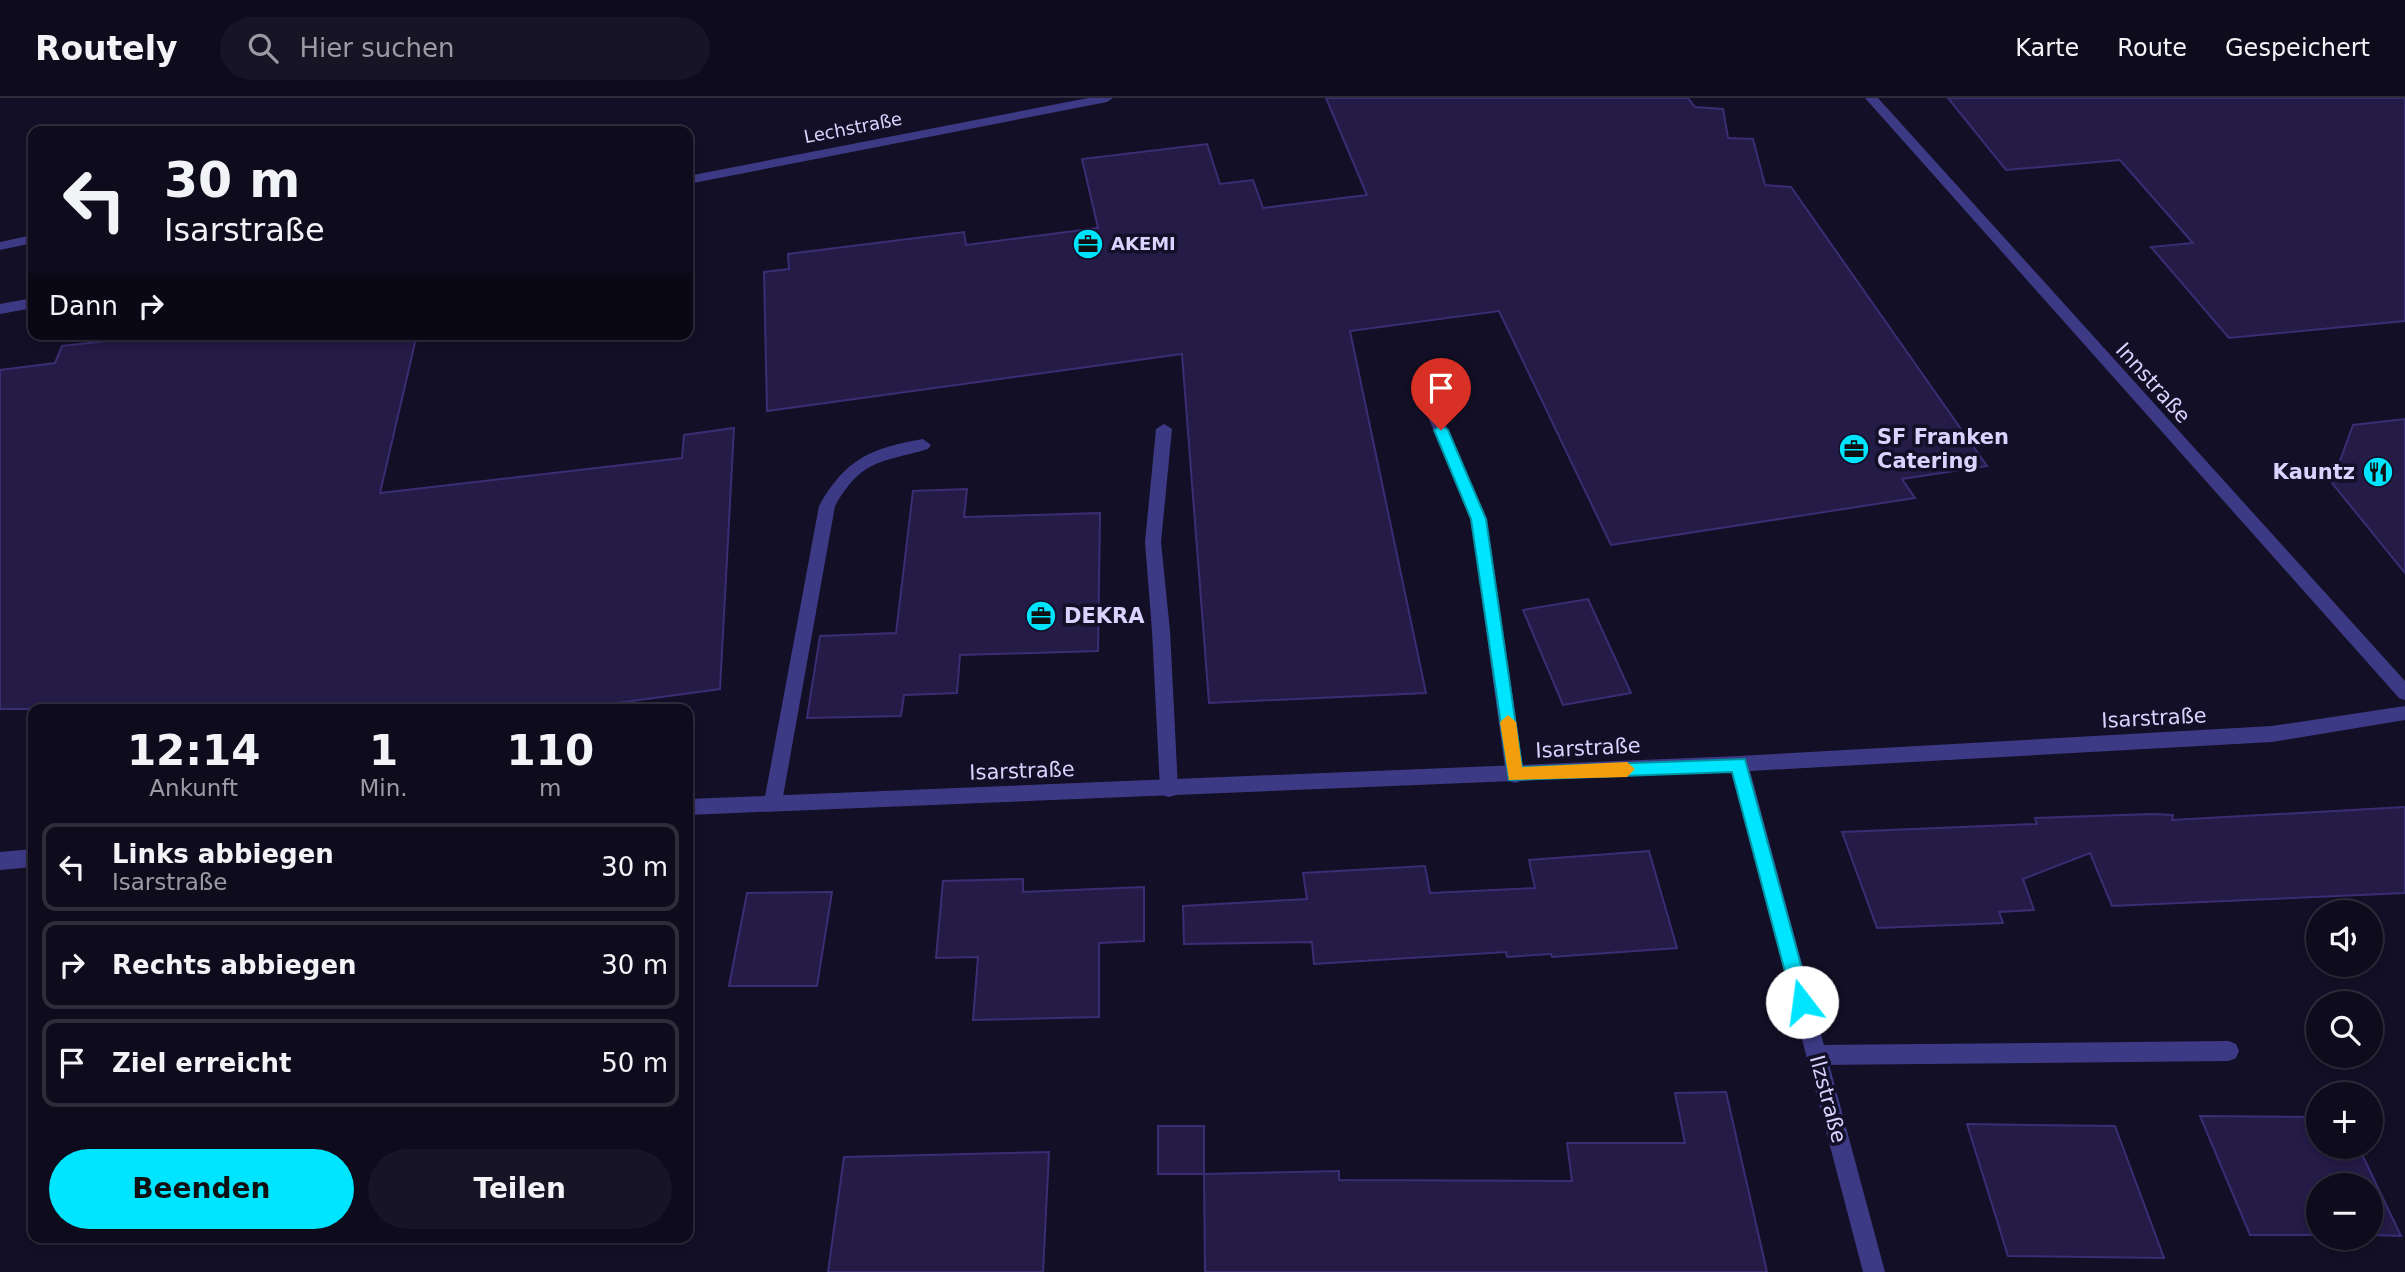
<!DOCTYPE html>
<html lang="de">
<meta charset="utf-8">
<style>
:root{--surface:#0e0b1c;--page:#171425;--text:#f1f3f6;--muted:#9b9ba3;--line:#2e2b3b;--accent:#00e5ff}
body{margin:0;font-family:"DejaVu Sans",sans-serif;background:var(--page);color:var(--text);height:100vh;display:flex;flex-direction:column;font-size:26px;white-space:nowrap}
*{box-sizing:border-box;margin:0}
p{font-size:23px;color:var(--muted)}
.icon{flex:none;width:38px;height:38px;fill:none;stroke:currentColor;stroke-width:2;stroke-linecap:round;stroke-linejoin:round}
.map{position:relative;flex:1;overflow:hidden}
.panel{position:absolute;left:28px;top:606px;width:665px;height:539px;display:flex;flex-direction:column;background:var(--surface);border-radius:14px;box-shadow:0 4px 10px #0003,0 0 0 2px var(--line)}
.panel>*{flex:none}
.hud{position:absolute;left:28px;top:28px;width:665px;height:214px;border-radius:14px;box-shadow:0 4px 10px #0003,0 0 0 2px var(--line);background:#0e0b1c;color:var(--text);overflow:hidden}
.buttons{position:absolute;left:2306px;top:802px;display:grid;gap:14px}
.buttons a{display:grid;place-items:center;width:77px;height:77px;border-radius:50%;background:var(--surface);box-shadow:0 4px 10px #0003,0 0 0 2px var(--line);font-size:35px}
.pin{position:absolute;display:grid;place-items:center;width:60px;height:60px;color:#fff;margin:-72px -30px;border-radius:50% 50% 50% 0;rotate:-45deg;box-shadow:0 0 7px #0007}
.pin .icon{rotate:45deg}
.me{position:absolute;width:77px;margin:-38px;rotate:345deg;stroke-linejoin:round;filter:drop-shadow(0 0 5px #0008)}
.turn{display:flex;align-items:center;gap:24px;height:147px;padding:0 21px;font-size:32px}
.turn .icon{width:91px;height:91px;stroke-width:2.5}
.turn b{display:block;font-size:49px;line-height:60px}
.then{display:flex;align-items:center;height:66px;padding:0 21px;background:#0003;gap:14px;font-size:26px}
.eta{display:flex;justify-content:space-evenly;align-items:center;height:119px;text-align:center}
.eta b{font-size:42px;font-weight:700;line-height:49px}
.button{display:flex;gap:14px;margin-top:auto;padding:14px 21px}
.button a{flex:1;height:80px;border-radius:42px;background:var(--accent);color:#111;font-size:28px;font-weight:700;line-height:80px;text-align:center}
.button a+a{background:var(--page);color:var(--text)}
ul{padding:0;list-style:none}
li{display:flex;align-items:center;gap:21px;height:88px;margin:0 14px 10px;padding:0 7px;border:4px solid var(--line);border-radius:14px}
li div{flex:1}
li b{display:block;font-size:26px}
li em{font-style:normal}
header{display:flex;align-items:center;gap:42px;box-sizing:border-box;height:98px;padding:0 35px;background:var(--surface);border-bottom:2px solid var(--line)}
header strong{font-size:33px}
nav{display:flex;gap:38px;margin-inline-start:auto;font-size:24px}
.search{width:490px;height:63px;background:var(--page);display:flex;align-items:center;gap:18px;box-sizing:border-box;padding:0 24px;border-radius:38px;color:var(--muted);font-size:26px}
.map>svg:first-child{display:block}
.building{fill:#241b47;stroke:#3b2d73;stroke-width:2}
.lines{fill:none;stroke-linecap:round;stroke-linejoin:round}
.lane{fill:#3d3a85;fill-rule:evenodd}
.street{fill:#3d3a85;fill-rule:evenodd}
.route{fill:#00e5ff;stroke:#0095a6;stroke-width:2}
.slow{fill:#f59e0b}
.labels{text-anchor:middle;stroke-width:7;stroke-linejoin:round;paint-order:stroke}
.far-street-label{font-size:18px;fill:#d9d4ff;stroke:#130f26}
.far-poi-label{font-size:18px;font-weight:bold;fill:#d9d4ff;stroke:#130f26;text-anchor:start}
.street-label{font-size:21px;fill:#d9d4ff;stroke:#130f26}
.poi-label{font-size:21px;font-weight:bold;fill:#d9d4ff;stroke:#130f26;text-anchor:start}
</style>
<header>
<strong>Routely</strong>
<div class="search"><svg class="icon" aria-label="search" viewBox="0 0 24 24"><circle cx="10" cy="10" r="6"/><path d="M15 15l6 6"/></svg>Hier suchen</div>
<nav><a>Karte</a><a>Route</a><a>Gespeichert</a></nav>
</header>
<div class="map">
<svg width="2405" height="1174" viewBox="0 0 2405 1174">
<rect width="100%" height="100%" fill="#130f26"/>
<!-- building -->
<g class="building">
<path d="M 1326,0 L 1688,0 L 1695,9 L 1723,11 L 1728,40 L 1753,41 L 1765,87 L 1791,89 L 1987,368 L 1902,381 L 1915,400 L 1611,447 L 1499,213 L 1350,233 L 1426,595 L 1209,605 L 1182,256 L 767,313 L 764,174 L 789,171 L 788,156 L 964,134 L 966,147 L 1098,130 L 1082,61 L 1191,48 L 1207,46 L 1220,86 L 1253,82 L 1263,110 L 1367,97 Z"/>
<path d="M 1948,0 L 2405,0 L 2405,223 L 2229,240 L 2151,149 L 2193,145 L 2120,62 L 2006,72 Z"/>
<path d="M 170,236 L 417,236 L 380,395 L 682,360 L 684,337 L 734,330 L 720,591 L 573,611 L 0,611 L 0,272 L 55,265 L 62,248 Z"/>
<path d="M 2405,321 L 2405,475 L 2332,385 L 2353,327 Z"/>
<path d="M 967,391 L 964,419 L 1100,415 L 1098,553 L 960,557 L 957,595 L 904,597 L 901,618 L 807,620 L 820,538 L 896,535 L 913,393 Z"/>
<path d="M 1588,501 L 1631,595 L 1563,607 L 1523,512 Z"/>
<path d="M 2405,709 L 2405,795 L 2112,808 L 2090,755 L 2023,781 L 2034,812 L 1999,814 L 2003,825 L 1877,830 L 1842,734 L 2037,726 L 2035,720 L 2152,716 L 2173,717 L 2172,722 Z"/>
<path d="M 1649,753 L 1677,850 L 1552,859 L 1551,856 L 1507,859 L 1506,854 L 1314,866 L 1312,844 L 1184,846 L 1183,808 L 1307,801 L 1303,775 L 1425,768 L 1430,795 L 1535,790 L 1529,762 Z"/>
<path d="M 1023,781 L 1023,794 L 1144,789 L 1144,843 L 1099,845 L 1099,919 L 973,922 L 978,859 L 936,860 L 943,783 Z"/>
<path d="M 832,794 L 817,888 L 729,888 L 747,795 Z"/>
<path d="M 1726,994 L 1767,1174 L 1205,1174 L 1204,1076 L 1339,1073 L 1339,1082 L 1572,1083 L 1567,1045 L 1685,1045 L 1675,995 Z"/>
<path d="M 2200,1018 L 2319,1019 L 2319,1048 L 2358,1048 L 2401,1138 L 2371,1137 L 2371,1087 L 2319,1087 L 2319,1137 L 2250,1137 Z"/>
<path d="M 1967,1026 L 2115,1028 L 2164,1160 L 2008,1158 Z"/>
<rect x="1158" y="1028" width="46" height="48"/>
<path d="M 1049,1054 L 1043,1174 L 828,1174 L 844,1059 Z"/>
</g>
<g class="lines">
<!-- lane -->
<g class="lane">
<path d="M 33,137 L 33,145 L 0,152 L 0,144 Z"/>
<path d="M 1422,283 L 1429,288 L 1487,421 L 1524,677 L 1521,683 L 1515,685 L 1509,683 L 1506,677 L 1471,421 L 1415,288 Z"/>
<path d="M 1164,326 L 1172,331 L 1161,444 L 1170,533 L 1178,691 L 1176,697 L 1169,699 L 1162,697 L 1160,691 L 1152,533 L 1145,444 L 1156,331 Z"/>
<path d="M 923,341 L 931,347 L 928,351 C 881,365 863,360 835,408 L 782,704 L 780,710 L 773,712 L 766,710 L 764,704 L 819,408 C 845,361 871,350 923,341 Z"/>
<path d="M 2229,943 L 2236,946 L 2239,953 L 2236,960 L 2229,963 L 1816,967 L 1809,964 L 1806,957 L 1809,950 L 1816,947 Z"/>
</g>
<!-- street -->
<g class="street">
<path d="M 1088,0 L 1113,0 L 1107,4 L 688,86 L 688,78 Z"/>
<path d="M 1865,0 L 1878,0 L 2405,583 L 2405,602 L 2399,600 Z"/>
<path d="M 33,200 L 33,210 L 0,216 L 0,206 Z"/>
<path d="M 2405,608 L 2405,622 L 2272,644 L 1750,673 L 1885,1174 L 1863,1174 L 1732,674 L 688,717 L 688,701 L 1739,658 L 2272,628 Z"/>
<path d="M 33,751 L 33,769 L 0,772 L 0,754 Z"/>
</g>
</g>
<!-- route -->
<path class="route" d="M 1441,327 L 1448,332 L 1486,421 L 1522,669 L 1745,661 L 1811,904 L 1809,910 L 1802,913 L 1796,910 L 1793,904 L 1732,674 L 1509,682 L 1471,421 L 1434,332 Z"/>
<!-- slow -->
<path class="slow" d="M 1508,617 L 1516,624 L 1522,669 L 1627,664 L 1635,671 L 1627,679 L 1509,682 L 1500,624 Z"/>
<!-- icons -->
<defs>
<g id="office-disc" transform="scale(1.575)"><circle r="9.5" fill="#00e5ff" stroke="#130f26"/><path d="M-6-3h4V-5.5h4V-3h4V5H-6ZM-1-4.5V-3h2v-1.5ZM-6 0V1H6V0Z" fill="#111"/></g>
<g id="restaurant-disc" transform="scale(1.575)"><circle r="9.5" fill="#00e5ff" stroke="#130f26"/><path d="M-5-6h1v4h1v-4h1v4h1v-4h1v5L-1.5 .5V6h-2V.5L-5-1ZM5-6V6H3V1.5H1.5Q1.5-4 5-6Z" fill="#111"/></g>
</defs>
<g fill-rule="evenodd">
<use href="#office-disc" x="1088" y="146"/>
<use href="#office-disc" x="1854" y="351"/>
<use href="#restaurant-disc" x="2378" y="374"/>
<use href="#office-disc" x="1041" y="518"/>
</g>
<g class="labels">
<!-- far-street labels -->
<g class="far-street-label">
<text transform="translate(853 30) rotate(-11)" y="6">Lechstraße</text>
</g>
<!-- far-poi labels -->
<g class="far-poi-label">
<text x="1111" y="152">AKEMI</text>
</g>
<!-- street labels -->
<g class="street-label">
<text transform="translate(2153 285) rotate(48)" y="7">Innstraße</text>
<text transform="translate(2154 620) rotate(-3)" y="7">Isarstraße</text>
<text transform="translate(1588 650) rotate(-3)" y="7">Isarstraße</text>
<text transform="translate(1022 673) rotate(-2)" y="7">Isarstraße</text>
<text transform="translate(1828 1001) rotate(75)" y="7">Ilzstraße</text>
</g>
<!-- poi labels -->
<g class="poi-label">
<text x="1877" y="346">SF Franken<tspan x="1877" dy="24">Catering</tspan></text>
<text x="2355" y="381" text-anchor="end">Kauntz</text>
<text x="1064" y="525">DEKRA</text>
</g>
</g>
</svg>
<div class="buttons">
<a><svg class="icon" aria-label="sound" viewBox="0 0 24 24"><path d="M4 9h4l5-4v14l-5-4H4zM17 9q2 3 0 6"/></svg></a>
<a><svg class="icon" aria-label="search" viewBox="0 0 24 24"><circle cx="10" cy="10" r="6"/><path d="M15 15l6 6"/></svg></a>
<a>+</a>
<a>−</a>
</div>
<div class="pin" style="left:1441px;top:332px;background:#d93025"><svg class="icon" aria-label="arrive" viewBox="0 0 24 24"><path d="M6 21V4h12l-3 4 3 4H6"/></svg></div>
<svg class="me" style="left:1802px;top:904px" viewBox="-20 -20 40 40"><circle r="19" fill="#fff"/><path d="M0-13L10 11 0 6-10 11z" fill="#00e5ff"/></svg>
<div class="hud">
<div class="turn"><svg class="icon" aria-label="left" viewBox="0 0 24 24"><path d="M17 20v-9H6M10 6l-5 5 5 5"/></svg><div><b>30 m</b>Isarstraße</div></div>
<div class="then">Dann<svg class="icon" aria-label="right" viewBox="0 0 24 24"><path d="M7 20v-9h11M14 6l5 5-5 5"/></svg></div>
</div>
<section class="panel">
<div class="eta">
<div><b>12:14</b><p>Ankunft</p></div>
<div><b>1</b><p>Min.</p></div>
<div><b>110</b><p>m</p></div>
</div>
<ul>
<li><svg class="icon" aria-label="left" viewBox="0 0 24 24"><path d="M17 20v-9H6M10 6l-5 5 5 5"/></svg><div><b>Links abbiegen</b><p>Isarstraße</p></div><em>30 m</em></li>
<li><svg class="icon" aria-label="right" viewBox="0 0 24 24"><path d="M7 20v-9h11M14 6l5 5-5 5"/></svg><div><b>Rechts abbiegen</b></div><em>30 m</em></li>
<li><svg class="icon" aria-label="arrive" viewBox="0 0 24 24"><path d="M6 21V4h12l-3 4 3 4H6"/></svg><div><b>Ziel erreicht</b></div><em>50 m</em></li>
</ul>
<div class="button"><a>Beenden</a><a>Teilen</a></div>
</section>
</div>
